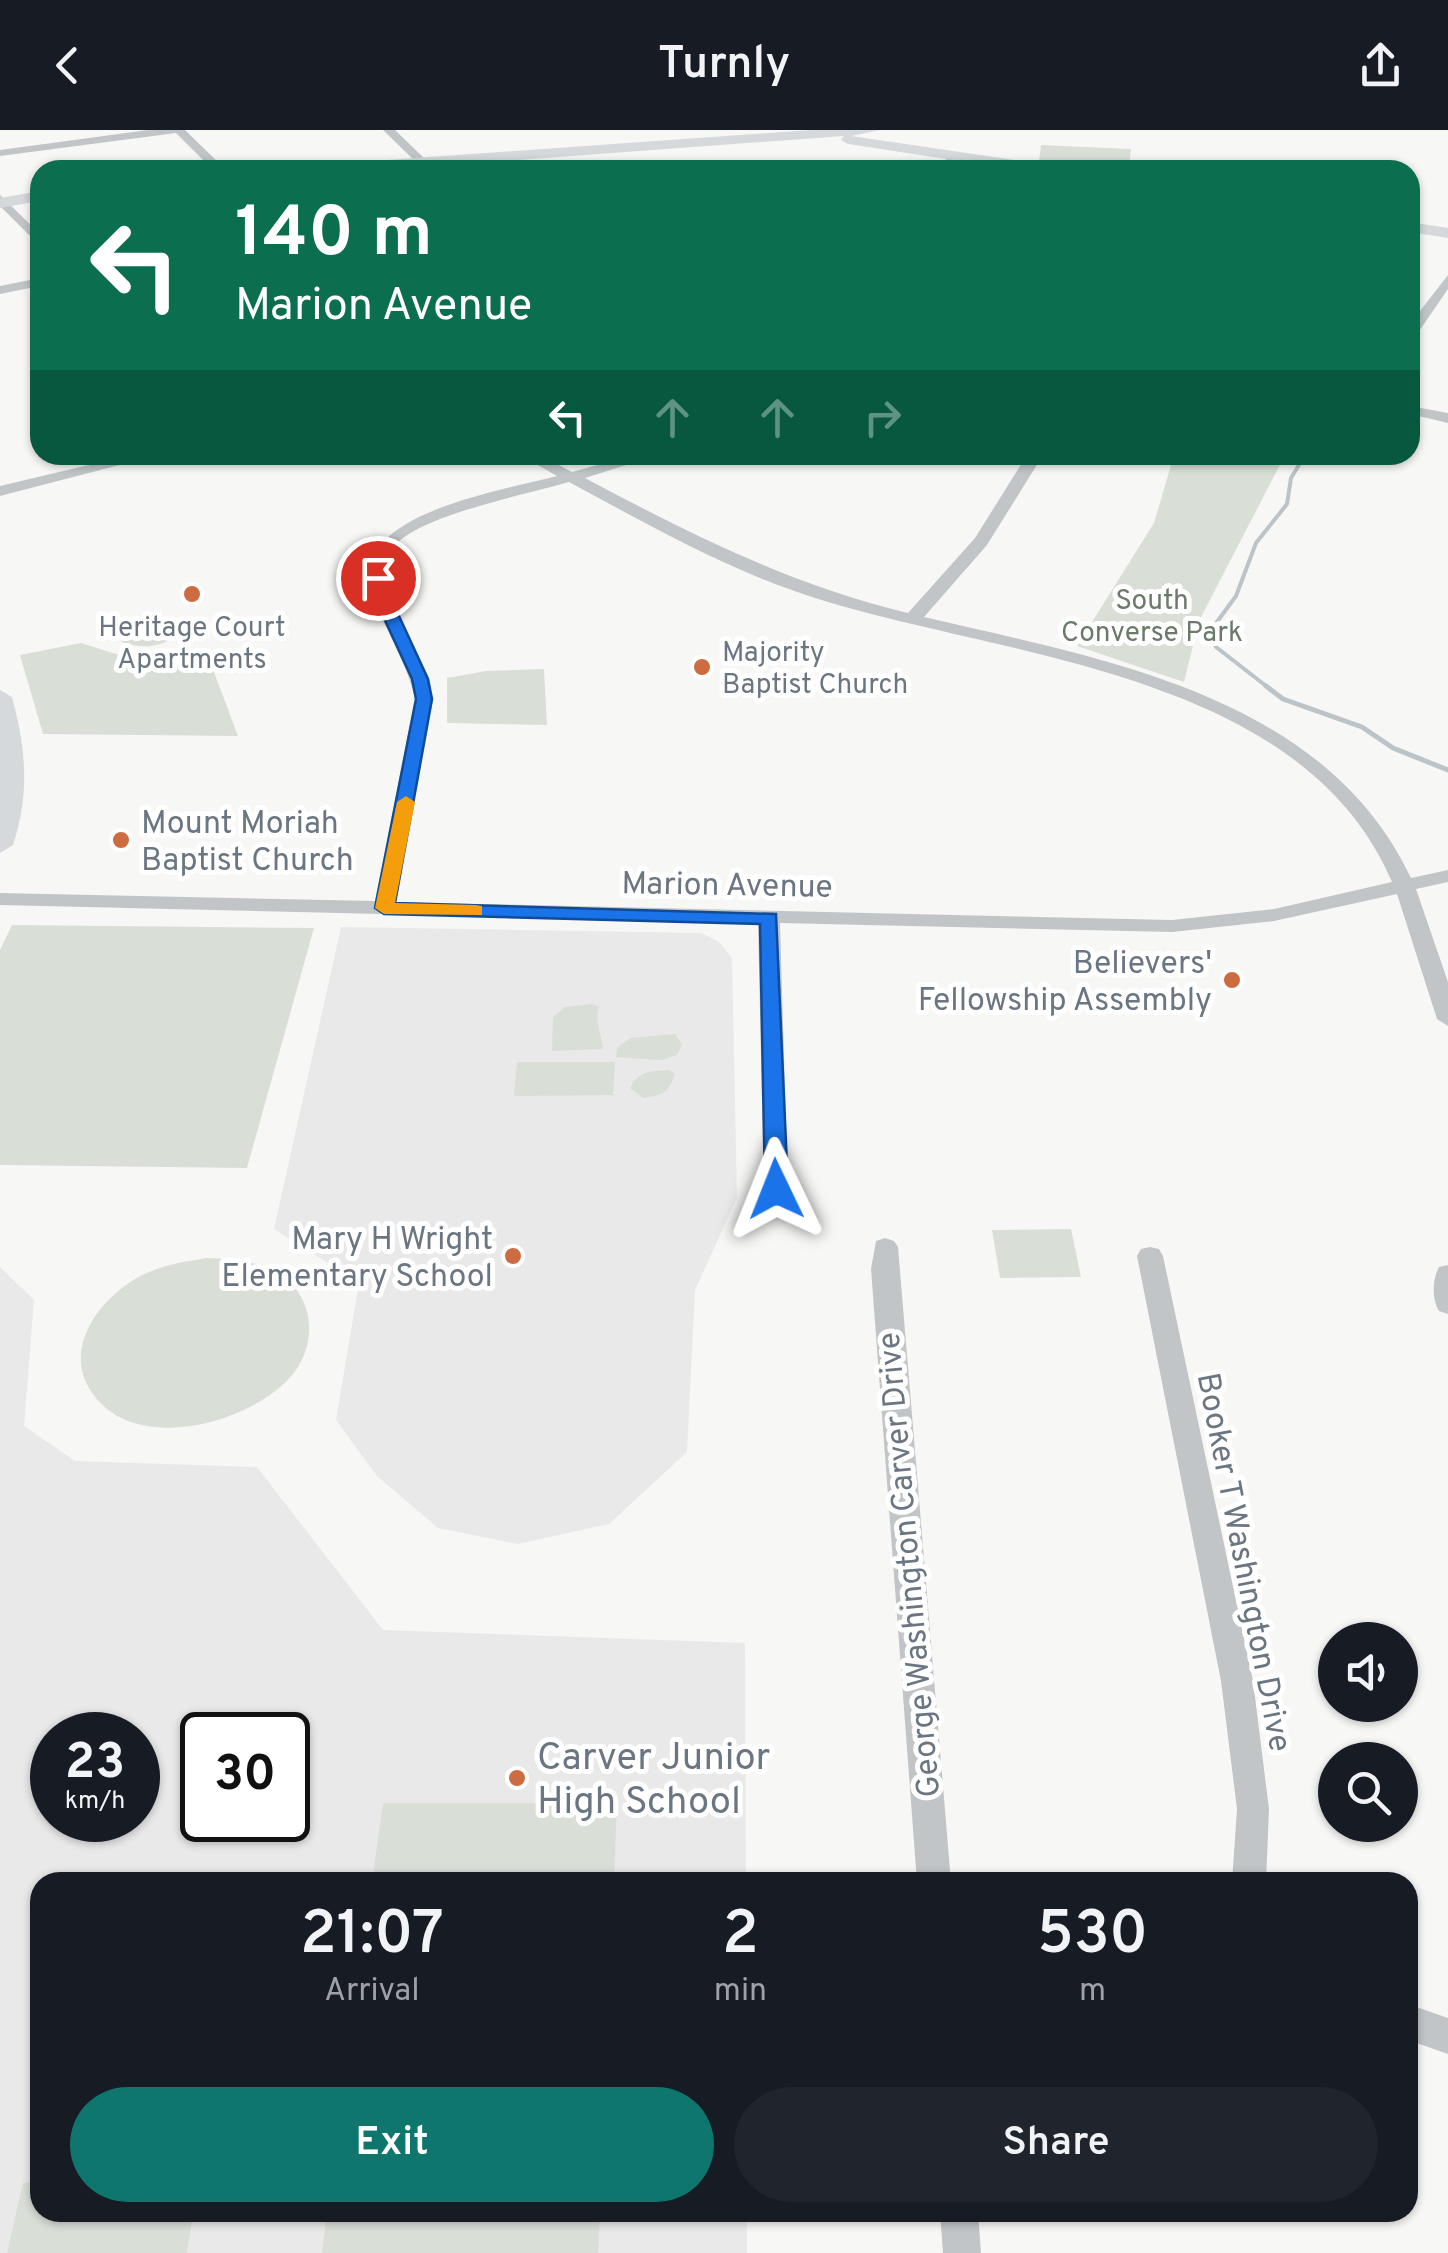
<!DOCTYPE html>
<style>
:root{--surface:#171b24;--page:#20242c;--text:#f1f3f6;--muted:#9ea1a6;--accent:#0f766e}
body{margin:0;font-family:Overpass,sans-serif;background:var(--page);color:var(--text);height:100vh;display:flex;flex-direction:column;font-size:38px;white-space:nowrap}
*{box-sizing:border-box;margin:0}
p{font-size:32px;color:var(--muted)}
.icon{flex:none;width:55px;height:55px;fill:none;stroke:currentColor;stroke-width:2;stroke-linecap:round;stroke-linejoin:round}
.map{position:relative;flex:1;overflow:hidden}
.side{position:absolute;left:30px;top:1742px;width:1388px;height:350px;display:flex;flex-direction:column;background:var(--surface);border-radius:30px;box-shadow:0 2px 8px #0004}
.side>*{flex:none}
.hud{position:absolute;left:30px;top:30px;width:1390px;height:305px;border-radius:30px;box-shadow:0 2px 8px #0004;background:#0b6e4f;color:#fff;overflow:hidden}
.tools{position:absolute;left:1318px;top:1492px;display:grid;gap:20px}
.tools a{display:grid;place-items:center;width:100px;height:100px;border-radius:50%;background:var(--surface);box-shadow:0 2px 8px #0004;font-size:50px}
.speed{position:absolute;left:30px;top:1582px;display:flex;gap:20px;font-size:50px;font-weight:700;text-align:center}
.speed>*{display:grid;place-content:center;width:130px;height:130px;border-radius:50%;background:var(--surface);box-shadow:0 2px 8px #0004;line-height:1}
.speed small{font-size:25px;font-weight:400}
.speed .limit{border:5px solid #111;border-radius:15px;background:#fff;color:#111}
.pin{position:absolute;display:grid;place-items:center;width:85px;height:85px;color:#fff;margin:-42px;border:5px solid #fff;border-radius:50%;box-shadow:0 2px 10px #0007}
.me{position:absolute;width:110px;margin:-55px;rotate:358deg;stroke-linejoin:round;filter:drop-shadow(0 0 8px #0008)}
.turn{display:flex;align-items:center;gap:35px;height:210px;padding:0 40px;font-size:45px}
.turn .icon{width:130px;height:130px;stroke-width:2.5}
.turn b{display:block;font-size:70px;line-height:85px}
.lanes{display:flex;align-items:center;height:95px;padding:0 40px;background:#0003;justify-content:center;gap:50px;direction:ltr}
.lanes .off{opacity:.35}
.eta{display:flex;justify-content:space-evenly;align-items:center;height:170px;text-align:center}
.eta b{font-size:60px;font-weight:600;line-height:70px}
.button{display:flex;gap:20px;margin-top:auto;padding:20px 40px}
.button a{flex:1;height:115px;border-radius:60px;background:var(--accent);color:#fff;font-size:40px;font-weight:600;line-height:115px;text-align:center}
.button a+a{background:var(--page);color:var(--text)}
header{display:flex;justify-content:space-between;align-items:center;height:130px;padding:0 40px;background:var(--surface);font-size:45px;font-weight:600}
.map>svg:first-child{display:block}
.built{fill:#e8e9e8;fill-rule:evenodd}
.green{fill:#d9ded7}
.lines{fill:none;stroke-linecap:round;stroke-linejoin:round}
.stream-far1{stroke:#bbc4c8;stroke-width:4}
.stream{stroke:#bbc4c8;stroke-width:5}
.minor{fill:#c2c5c8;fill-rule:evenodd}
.major{fill:#d5d9dc;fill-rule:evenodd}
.route{fill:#1a73e8;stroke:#114b97;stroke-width:2.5}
.slow{fill:#f59e0b}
.poi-dot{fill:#cd6c40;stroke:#fff;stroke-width:4}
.labels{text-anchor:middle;stroke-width:10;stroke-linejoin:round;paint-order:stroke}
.far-park-label{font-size:28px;fill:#6b7a69;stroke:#fff}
.far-poi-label{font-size:28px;fill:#6b7682;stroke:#fff}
.poi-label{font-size:32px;fill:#6b7682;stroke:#fff;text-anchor:end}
.street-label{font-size:32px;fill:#6b7682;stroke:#fff}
.near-poi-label{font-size:38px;fill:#6b7682;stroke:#fff;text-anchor:start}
</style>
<header><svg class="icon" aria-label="back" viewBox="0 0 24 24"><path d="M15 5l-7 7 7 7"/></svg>Turnly<svg class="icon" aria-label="share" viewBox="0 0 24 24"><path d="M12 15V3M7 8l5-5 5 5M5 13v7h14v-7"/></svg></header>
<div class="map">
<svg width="1448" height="2123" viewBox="0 0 1448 2123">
<rect width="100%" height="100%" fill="#f7f8f6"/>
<!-- built -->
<g class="built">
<path d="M 341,797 L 701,803 L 719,812 L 732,828 L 737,1068 L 695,1160 L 687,1322 L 609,1394 L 518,1414 L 438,1398 L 377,1346 L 336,1290 L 359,1153 L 274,1099 Z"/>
<path d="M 0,1137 L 34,1170 L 24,1296 L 75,1331 L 257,1337 L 383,1500 L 745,1513 L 746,1752 L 40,1752 L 40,2082 L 747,2083 L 747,2123 L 0,2123 ZM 52,1605 L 138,1605 L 138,1690 L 52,1690 ZM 202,1605 L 288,1605 L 288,1690 L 202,1690 Z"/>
</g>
<!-- green -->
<g class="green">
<path d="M 1041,15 L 1131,19 L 1129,38 L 1039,31 Z"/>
<path d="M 1174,325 L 1285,325 L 1199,491 L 1184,552 L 1077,516 L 1154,393 Z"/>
<path d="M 152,488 L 178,498 L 181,503 C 162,517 144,520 122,512 L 119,505 L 123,498 Z"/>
<path d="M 81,513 L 129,528 L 206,521 L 238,606 L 43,604 L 20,525 Z"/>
<path d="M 544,539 L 547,595 L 447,593 L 447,548 L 486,541 Z"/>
<path d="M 12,795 L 314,798 L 247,1038 L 0,1035 L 0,820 Z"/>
<path d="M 592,874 L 599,877 C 594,892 602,904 603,919 L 552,921 L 553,887 L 565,877 Z"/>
<path d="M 675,904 L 682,915 L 677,925 L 661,930 L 616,927 L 617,918 L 631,908 Z"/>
<path d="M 517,932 L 615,932 L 613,965 L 514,966 Z"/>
<path d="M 669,940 L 675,944 C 668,963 663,965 643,968 L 630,958 C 640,940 650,941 669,940 Z"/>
<path d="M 1071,1099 L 1081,1147 L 1000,1148 L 992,1100 Z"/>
<path d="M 207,1128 C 230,1129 253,1130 274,1141 C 313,1161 320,1210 293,1244 C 254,1292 141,1324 96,1268 C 60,1225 94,1174 135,1149 C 157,1136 182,1132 207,1128 Z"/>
<path d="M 383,1673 L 617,1673 L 614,1752 L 372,1752 Z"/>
<path d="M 40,2052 L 40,2082 L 193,2083 L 187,2123 L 7,2123 L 23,2053 Z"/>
<path d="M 327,2083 L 600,2083 L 598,2123 L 322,2123 Z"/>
</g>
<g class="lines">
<!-- stream-far1 -->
<path class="stream-far1" d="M 1270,559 L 1216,517 L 1211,500 L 1236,466 L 1256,413 L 1287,374 L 1291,348 L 1305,325"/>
<!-- stream -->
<path class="stream" d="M 1266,556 L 1283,569 L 1362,597 L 1393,618 L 1448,640"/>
<!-- minor -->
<g class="minor">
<path d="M 148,0 L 185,0 L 226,40 L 213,40 L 176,3 L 0,26 L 0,20 Z"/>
<path d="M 383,0 L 395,0 L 425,29 L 425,33 L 417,33 Z"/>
<path d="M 952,23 L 962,25 L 949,40 L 937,40 Z"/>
<path d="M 0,65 L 40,104 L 40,116 L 0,76 Z"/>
<path d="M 1448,145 L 1448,159 L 1415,207 L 1410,208 L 1410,194 Z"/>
<path d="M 40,148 L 40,156 L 0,164 L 0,156 Z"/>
<path d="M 1410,276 L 1448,283 L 1448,293 L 1410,284 Z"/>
<path d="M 131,325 L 158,325 L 0,366 L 0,356 Z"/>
<path d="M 520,325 L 540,325 L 572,342 L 633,325 L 658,325 L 585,348 C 690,404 792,455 908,483 L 975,408 L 1027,325 L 1043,325 L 987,415 L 924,487 C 1102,529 1324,564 1411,748 L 1448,740 L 1448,752 L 1416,759 L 1448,852 L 1448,896 L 1437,889 L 1397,764 L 1274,791 L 1172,802 L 780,793 L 788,1059 L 776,1068 L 764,1059 L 758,793 L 0,775 L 0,763 L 375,771 L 415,569 C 407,531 384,499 372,463 C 344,384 505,360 557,346 ZM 569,352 C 649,395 729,441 815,468 C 1004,528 1302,541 1392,752 L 1274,779 L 1172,790 L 396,772 L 433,569 C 425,529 395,495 387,456 C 384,443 384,431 392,419 C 414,386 529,364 569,352 Z"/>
<path d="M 885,1108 L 894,1111 L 898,1117 L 951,1752 L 917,1752 L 871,1139 L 876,1111 Z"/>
<path d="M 1150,1117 L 1159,1119 L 1163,1126 L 1253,1551 L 1269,1679 L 1266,1752 L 1232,1752 L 1237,1679 L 1221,1551 L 1137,1126 L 1141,1119 Z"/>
<path d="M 1448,1135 L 1448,1184 L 1439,1181 C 1432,1170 1432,1149 1439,1137 Z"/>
<path d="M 1408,1874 L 1448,1888 L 1448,1924 L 1408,1910 Z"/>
<path d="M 940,2082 L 978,2082 L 981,2123 L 943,2123 Z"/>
</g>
<!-- major -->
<g class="major">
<path d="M 811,0 L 880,0 L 851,6 L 1049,35 L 1057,40 L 1018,40 L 848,14 L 841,10 L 844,6 L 381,40 L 309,40 L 317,35 Z"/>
<path d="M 40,61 L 40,71 L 0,78 L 0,68 Z"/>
<path d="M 1410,92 L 1448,98 L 1448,108 L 1410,102 Z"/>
<path d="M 0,560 L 12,567 C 26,619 30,663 13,715 L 0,723 Z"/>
</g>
</g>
<!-- route -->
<path class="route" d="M 378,443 L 385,448 L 387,460 L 428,549 L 432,569 L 395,773 L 776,784 L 788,1059 L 785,1065 L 776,1067 L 765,1059 L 760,794 L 384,784 L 375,778 L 416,569 L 412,549 L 371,460 L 370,448 Z"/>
<!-- slow -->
<path class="slow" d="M 406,666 L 415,672 L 395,773 L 476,775 L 482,776 L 482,785 L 384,784 L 375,778 L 397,672 Z"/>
<!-- markers -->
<g class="poi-dot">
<circle cx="192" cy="464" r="10"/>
<circle cx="702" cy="537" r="10"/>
<circle cx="121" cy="710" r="10"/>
<circle cx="1232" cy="850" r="10"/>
<circle cx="513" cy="1126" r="10"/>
<circle cx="517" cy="1648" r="10"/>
</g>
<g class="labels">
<!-- far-park labels -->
<g class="far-park-label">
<text x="1152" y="479">South<tspan x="1152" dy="32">Converse Park</tspan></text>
</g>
<!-- far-poi labels -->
<g class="far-poi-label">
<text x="192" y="506">Heritage Court<tspan x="192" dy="32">Apartments</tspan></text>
<text x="722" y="531" text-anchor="start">Majority<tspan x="722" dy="32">Baptist Church</tspan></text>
</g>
<!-- poi labels -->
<g class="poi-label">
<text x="141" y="703" text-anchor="start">Mount Moriah<tspan x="141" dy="37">Baptist Church</tspan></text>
<text x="1212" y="843">Believers'<tspan x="1212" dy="37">Fellowship Assembly</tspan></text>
<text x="493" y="1119">Mary H Wright<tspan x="493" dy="37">Elementary School</tspan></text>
</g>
<!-- street labels -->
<g class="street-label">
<text transform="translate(727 754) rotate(1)" y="11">Marion Avenue</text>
<text transform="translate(1245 1432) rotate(79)" y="11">Booker T Washington Drive</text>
<text transform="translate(908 1435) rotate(-95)" y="11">George Washington Carver Drive</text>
</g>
<!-- near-poi labels -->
<g class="near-poi-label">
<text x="537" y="1639">Carver Junior<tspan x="537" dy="44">High School</tspan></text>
</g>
</g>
</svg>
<div class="tools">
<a><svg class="icon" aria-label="sound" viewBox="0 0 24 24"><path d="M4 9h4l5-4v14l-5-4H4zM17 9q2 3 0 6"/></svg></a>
<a><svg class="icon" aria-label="search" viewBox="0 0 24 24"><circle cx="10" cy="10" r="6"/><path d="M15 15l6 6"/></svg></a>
</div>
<div class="speed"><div>23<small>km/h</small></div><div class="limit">30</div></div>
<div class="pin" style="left:378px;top:448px;background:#d93025"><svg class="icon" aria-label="arrive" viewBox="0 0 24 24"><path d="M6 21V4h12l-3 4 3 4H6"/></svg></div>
<svg class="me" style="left:776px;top:1059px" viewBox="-20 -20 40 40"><path d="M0-17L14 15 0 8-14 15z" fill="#1a73e8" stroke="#fff" stroke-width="4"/></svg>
<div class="hud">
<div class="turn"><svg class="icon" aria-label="left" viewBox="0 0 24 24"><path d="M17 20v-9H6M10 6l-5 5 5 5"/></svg><div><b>140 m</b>Marion Avenue</div></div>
<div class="lanes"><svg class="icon" aria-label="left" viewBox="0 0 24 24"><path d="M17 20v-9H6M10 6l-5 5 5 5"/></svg><svg class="icon off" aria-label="ahead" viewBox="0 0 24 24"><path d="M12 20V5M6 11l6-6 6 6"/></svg><svg class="icon off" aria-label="ahead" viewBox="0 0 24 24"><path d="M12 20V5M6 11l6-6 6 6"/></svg><svg class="icon off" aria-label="right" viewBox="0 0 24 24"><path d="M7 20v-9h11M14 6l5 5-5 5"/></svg></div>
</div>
<section class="side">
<div class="eta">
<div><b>21:07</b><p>Arrival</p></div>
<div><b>2</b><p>min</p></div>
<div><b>530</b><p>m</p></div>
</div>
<div class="button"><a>Exit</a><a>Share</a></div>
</section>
</div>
